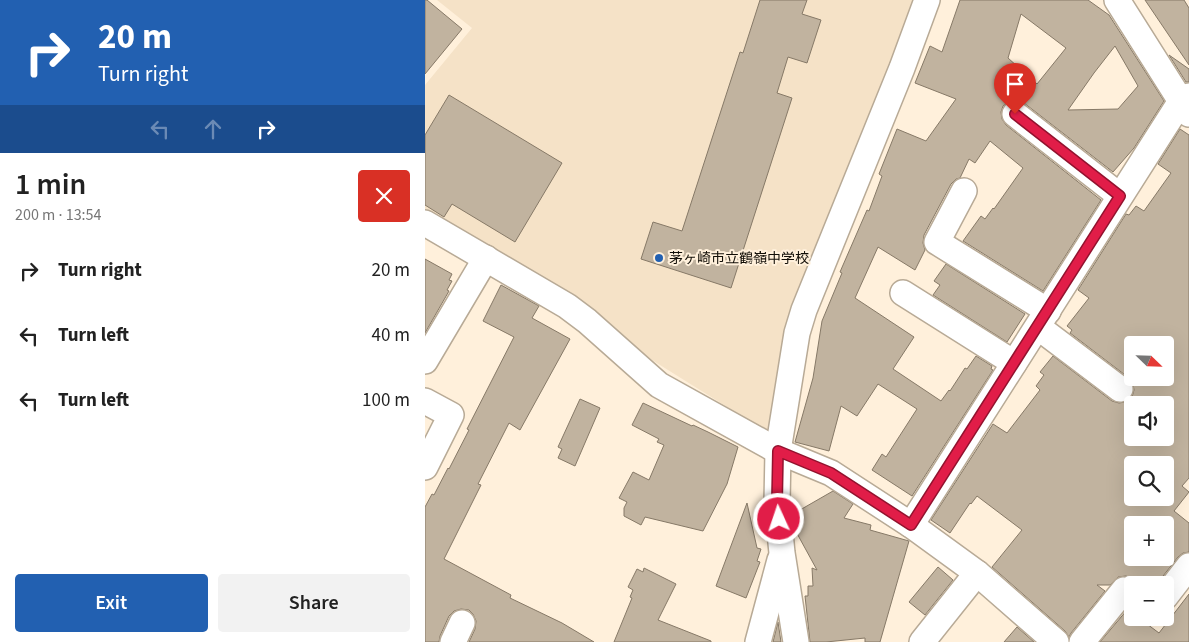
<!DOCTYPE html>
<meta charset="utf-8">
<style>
:root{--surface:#fff;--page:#f2f2f2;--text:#222;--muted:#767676;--accent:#2260b1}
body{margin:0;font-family:"Source Sans 3","Noto Sans JP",sans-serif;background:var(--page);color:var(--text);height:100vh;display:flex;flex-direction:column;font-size:19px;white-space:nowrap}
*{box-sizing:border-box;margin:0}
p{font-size:16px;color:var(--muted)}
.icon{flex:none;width:28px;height:28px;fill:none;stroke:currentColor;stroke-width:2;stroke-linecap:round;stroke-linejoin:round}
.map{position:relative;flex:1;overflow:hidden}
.details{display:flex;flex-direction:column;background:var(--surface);width:425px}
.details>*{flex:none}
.guide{background:#2260b1;color:#fff;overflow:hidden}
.needle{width:32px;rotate:113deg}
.buttons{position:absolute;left:699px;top:336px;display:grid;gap:10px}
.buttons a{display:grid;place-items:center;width:50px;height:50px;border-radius:5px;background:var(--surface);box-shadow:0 5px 20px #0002;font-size:25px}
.pin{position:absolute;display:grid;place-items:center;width:42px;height:42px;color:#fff;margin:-51px -21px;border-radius:50% 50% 50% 0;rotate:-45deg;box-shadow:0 0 5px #0007}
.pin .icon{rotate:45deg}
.me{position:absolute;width:55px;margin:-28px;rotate:357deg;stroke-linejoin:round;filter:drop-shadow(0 0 4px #0008)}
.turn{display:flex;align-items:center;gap:18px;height:105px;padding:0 15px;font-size:22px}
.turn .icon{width:65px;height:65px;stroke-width:2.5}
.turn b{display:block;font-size:35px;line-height:42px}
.lanes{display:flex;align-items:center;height:48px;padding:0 15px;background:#0003;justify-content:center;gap:25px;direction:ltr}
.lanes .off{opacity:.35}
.round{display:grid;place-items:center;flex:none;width:52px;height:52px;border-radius:5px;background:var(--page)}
.headline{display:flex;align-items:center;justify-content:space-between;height:85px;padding:0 15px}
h1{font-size:30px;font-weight:600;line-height:38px}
.action{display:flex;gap:10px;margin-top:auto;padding:10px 15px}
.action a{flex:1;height:58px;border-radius:5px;background:var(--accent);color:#fff;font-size:20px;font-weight:600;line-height:58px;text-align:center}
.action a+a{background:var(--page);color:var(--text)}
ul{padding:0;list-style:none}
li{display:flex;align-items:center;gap:15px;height:65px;padding:0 15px}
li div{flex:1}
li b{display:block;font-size:19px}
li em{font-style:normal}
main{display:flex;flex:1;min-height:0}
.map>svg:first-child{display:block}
.built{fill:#f5e2c7}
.building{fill:#c1b39f;stroke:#867967;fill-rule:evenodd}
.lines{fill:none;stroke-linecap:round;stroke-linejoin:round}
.minor-casing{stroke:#b8aa96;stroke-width:28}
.minor{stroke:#fff;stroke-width:25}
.route-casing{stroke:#92132f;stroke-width:12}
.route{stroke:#e11d48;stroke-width:9}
.poi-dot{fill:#2260b1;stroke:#fff0db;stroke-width:2}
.labels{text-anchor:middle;stroke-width:4;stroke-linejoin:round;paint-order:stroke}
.poi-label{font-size:14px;fill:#110d06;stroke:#fff0db;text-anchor:start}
</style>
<main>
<section class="details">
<div class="guide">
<div class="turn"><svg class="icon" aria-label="right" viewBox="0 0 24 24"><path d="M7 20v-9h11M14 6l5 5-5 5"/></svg><div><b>20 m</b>Turn right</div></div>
<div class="lanes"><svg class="icon off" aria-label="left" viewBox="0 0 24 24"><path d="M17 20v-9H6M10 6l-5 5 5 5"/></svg><svg class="icon off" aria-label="ahead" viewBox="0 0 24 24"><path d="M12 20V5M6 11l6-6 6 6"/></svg><svg class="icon" aria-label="right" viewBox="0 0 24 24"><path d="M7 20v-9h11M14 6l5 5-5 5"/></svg></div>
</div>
<div class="headline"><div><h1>1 min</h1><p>200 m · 13:54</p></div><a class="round" style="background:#d93025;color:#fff"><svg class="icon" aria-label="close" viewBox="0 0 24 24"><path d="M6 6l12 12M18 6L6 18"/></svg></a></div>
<ul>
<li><svg class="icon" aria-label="right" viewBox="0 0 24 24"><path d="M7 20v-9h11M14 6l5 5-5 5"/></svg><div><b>Turn right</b></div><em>20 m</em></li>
<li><svg class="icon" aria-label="left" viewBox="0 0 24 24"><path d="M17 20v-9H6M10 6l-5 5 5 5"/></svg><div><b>Turn left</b></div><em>40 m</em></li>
<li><svg class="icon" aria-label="left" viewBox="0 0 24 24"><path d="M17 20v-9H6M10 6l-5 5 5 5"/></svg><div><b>Turn left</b></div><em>100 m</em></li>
</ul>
<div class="action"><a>Exit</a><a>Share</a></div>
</section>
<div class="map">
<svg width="764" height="642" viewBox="0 0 764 642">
<rect width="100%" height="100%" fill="#fff0db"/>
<!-- built -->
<path class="built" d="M 12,0 L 491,0 L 349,429 L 342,432 L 227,360 L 155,302 L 0,214 L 0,85 L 47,28 Z"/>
<!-- building -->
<g class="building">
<path d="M 0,0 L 2,0 L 37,29 L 0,74 Z"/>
<path d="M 335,0 L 382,0 L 377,14 L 396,20 L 382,63 L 363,57 L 352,93 L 367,98 L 306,288 L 216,259 L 228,222 L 257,231 L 315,52 L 318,53 Z"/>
<path d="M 535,0 L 663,0 L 684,15 L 739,101 L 709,148 L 688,172 L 599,103 L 592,100 L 585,101 L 578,106 L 576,112 L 577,119 L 581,125 L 676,200 L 618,291 L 538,241 L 556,216 L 560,219 L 568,208 L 569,209 L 598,168 L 565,141 L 550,163 L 544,159 L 535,178 L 531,179 L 526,184 L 499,235 L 498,243 L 500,250 L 490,270 L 453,247 L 430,298 L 489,337 L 468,369 L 516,401 L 524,390 L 525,391 L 540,368 L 542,369 L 551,356 L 567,366 L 566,369 L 568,370 L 487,496 L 447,470 L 457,454 L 461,457 L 492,409 L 453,384 L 432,416 L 416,406 L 404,451 L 370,442 L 388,378 L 397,321 L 417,273 L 415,272 L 442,210 L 444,211 L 457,176 L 454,174 L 472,129 L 501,141 L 531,99 L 490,83 L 505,46 L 517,52 ZM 596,14 L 641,48 L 612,84 L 583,58 ZM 690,46 L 713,86 L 693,109 L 643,110 L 669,73 Z"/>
<path d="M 720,0 L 759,0 L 764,8 L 764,65 Z"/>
<path d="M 744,55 L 764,69 L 764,82 L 761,82 Z"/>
<path d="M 24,95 L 137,163 L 90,242 L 27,204 L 19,217 L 0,205 L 0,135 Z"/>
<path d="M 755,129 L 764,135 L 764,478 L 757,486 L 764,492 L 749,511 L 764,523 L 764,552 L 758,553 L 753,557 L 731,585 L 716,585 L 708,579 L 701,576 L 693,577 L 685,585 L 672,585 L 680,591 L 646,633 L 644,637 L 640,631 L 567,567 L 597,530 L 552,496 L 546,504 L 545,503 L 525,533 L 506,520 L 568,424 L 582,433 L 615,390 L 611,386 L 619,375 L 615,372 L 628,356 L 687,401 L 694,403 L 700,402 L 707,397 L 709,390 L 708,384 L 704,378 L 645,333 L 647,330 L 642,326 L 664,298 L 653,290 L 701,214 L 704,215 L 711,206 L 719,211 L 746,173 L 733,164 ZM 708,345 L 740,345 L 740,378 L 708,378 ZM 708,405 L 740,405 L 740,438 L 708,438 ZM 708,465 L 740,465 L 740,498 L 708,498 ZM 708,525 L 740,525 L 740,558 L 708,558 Z"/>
<path d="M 0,259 L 27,274 L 24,280 L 27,281 L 22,290 L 24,291 L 0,333 Z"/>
<path d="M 521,264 L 600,314 L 582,342 L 508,295 L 515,285 L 509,281 Z"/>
<path d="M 76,285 L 114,306 L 107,318 L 145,339 L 95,430 L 84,423 L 53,484 L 56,485 L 19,559 L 86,595 L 85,598 L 137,623 L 169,642 L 44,642 L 50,629 L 51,621 L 48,614 L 44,610 L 36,609 L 29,611 L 24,616 L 15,636 L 14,642 L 0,642 L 0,507 L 7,494 L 9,495 L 23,468 L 24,469 L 44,430 L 42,429 L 89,337 L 58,321 Z"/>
<path d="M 155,399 L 175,408 L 150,466 L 133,458 L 137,449 L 133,447 Z"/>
<path d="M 218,403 L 267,426 L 268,425 L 283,432 L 313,447 L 302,484 L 278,531 L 220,517 L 216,525 L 199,516 L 199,508 L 202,502 L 194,498 L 208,472 L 224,480 L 239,445 L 232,442 L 234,439 L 207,425 Z"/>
<path d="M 408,491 L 428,504 L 419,518 L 446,525 L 445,530 L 484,541 L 455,642 L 440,642 L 440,638 L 401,642 L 385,642 L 380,596 L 383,596 L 383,586 L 388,586 L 387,568 L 392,570 L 369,528 L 368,514 Z"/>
<path d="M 322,503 L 332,548 L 336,549 L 332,561 L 335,562 L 321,598 L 291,586 Z"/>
<path d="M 513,567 L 528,580 L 500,615 L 484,602 Z"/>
<path d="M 219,568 L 251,584 L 233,620 L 286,641 L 286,642 L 189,642 L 207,598 L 205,597 L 208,590 L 203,587 L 212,569 L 218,572 Z"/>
<path d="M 764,594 L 764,642 L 675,642 L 702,610 L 708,613 L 708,618 L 714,618 L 734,633 Z"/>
<path d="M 353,622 L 356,642 L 348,642 Z"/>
<path d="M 592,627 L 609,642 L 579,642 Z"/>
</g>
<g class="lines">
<!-- minor casing -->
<g class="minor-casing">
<g id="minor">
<path d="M 692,0 L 764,114"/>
<path d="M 590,114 L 695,196"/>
<path d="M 539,191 L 512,242 L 623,311"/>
<path d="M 0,223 L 142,306 L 162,321 L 234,385 L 353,451 L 406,473 L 486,525 L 552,573 L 631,642"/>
<path d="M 478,293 L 589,363"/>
<path d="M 613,327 L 695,389"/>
<path d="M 0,361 L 61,258"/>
<path d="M 0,401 L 26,415 L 0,467"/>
<path d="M 486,525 L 756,101 L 764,96"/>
<path d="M 740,597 L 764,566"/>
<path d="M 28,642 L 37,623"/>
<path d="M 333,642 L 355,560"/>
<path d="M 371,642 L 357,553 L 352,502 L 353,451 L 372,333 L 379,310 L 477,68 L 502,0"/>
<path d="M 497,642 L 552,573"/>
<path d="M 657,642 L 699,590 L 708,597"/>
</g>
</g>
<!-- minor -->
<use href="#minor" class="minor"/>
</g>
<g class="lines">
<!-- route casing -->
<g class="route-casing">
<path id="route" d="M 354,519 L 352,502 L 353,451 L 406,473 L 486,525 L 695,196 L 590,114"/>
</g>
<!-- route -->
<use href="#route" class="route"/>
</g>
<!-- markers -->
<circle class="poi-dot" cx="234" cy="258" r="5"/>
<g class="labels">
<!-- poi labels -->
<g class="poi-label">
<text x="244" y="263">茅ヶ崎市立鶴嶺中学校</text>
</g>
</g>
</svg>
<div class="buttons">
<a><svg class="needle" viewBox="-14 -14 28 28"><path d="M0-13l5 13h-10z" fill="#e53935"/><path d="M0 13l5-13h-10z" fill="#767676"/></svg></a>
<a><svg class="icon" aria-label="sound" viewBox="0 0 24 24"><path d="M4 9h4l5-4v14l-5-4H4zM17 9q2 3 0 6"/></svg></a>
<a><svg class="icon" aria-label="search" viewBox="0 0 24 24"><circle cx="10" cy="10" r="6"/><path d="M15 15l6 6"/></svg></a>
<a>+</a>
<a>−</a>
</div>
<div class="pin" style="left:590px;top:114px;background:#d93025"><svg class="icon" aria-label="arrive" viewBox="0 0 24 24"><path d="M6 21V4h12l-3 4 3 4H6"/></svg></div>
<svg class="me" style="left:354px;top:519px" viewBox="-20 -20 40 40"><circle r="17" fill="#e11d48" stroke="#fff" stroke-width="3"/><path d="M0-11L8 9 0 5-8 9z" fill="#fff"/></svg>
</div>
</main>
